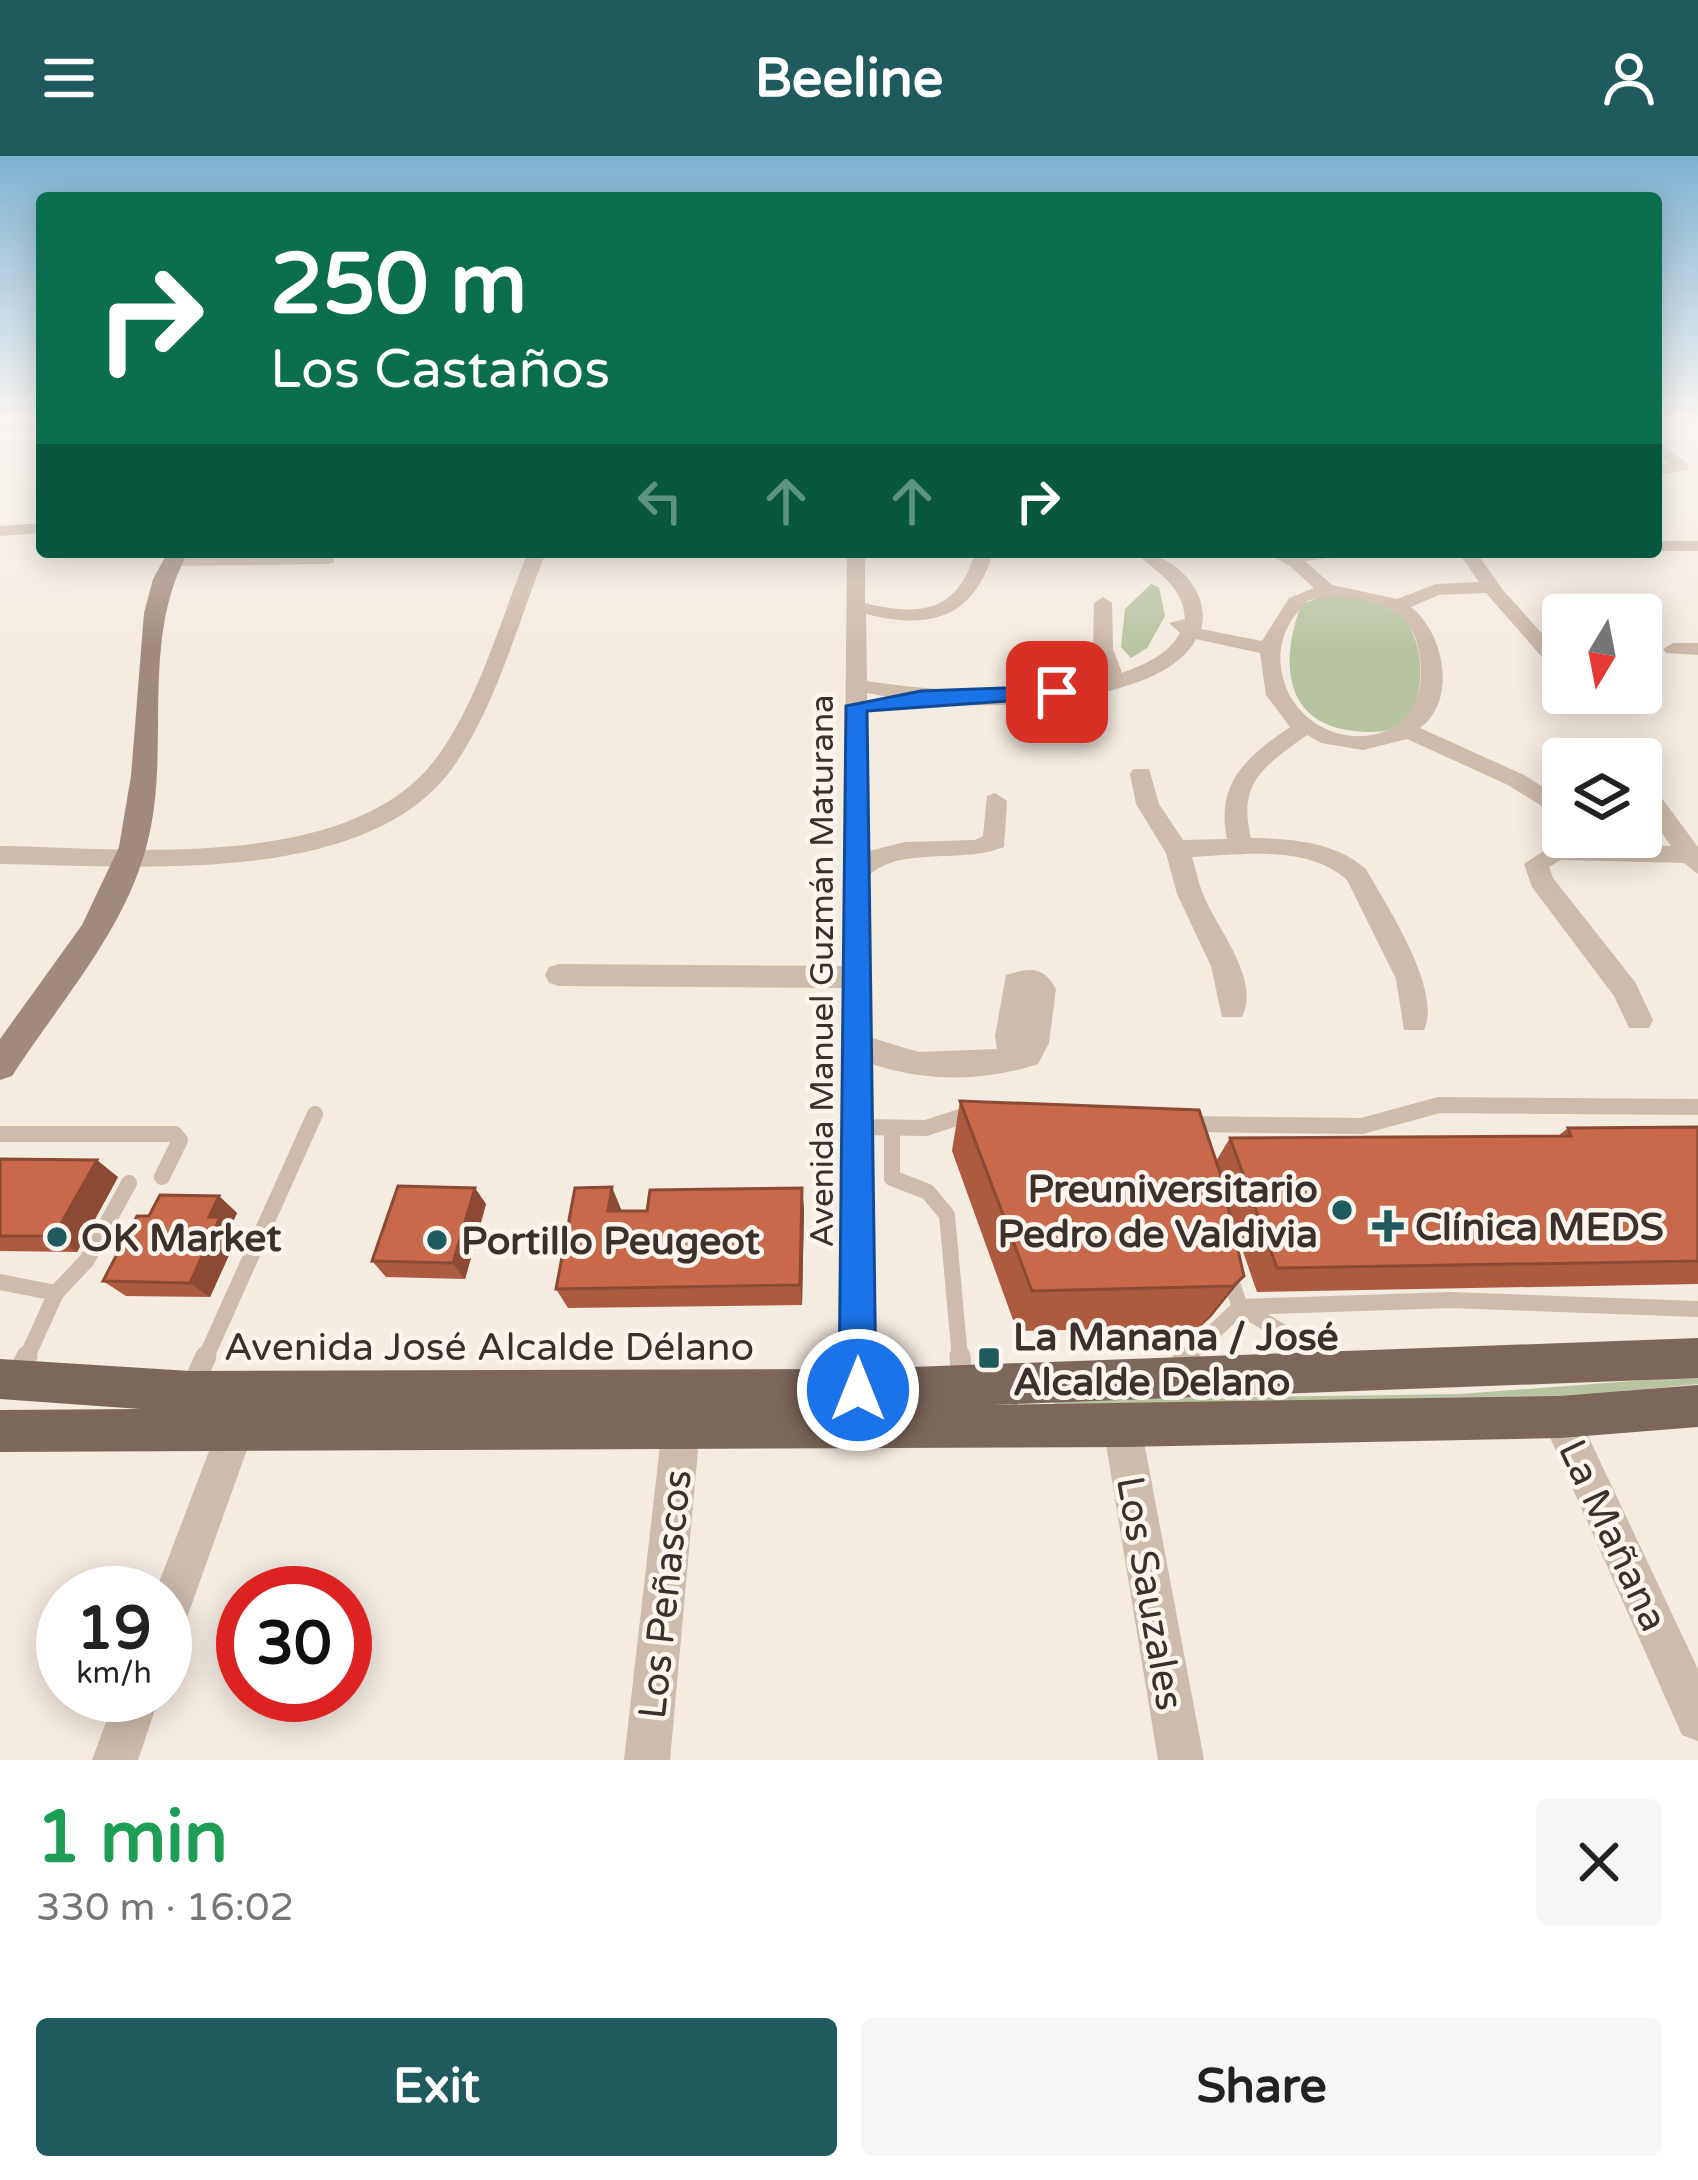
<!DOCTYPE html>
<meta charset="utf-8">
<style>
:root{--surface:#fff;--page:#f6f6f6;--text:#222;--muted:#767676;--accent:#1f5a5e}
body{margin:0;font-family:"Varela Round",sans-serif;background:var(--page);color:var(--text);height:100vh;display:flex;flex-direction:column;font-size:45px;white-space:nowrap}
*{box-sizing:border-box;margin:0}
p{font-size:39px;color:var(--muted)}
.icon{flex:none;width:66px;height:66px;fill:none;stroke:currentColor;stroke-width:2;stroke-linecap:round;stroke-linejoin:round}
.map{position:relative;height:1604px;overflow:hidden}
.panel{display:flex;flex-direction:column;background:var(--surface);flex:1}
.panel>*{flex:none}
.top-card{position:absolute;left:36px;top:36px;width:1626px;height:366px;border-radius:12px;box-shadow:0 6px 30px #0003;background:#0b6e4f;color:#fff;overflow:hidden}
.needle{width:78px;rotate:190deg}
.buttons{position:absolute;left:1542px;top:438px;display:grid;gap:24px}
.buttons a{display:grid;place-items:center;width:120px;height:120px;border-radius:12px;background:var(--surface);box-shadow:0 6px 30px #0003;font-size:60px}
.speed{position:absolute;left:36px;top:1410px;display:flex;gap:24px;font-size:60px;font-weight:700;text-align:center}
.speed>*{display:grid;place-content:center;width:156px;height:156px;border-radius:50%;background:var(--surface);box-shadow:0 6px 30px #0003;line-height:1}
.speed small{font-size:30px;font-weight:400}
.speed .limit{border:18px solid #d22;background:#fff;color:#111}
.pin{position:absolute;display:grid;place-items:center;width:102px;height:102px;color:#fff;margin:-51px;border-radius:24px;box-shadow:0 6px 18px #0006}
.me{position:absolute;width:132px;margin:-66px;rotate:0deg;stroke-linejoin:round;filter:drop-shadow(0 0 9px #0008)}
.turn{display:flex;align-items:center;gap:42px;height:252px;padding:0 36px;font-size:54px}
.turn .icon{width:156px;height:156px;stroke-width:2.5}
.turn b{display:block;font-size:84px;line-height:102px}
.lanes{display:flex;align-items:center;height:114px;padding:0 36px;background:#0003;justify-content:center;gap:60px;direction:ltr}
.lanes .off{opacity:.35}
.round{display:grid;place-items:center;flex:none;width:126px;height:126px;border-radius:12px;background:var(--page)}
.overview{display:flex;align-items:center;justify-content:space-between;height:204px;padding:0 36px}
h1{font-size:72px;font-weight:700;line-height:90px;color:#1e9e55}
.button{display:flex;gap:24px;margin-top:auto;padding:24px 36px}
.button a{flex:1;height:138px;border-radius:12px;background:var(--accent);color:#fff;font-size:48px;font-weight:700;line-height:138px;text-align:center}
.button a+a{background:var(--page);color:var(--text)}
header{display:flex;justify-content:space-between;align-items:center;height:156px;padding:0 36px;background:var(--accent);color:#fff;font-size:54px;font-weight:700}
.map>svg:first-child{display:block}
.green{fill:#b8c4a0}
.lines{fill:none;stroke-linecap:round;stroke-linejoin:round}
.lane-far1{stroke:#cdbbac;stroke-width:16}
.lane{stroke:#cdbbac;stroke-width:21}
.street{fill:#cdbbac;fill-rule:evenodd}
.secondary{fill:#a18a7d;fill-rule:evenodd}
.primary{fill:#7d675c;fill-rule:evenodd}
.wall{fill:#ac5a40}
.shaded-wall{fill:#8c4a34}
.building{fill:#c8694b;stroke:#8c4a34;stroke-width:3}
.route{fill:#1a73e8;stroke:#114b97;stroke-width:3}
.poi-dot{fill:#1f5a5e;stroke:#fbf5ee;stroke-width:4.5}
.labels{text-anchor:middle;stroke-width:9;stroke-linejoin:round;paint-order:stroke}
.street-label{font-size:33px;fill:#3b302b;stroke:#fbf5ee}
.near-poi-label{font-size:39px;font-weight:bold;fill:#3b302b;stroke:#fbf5ee;text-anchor:start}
.near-street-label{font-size:39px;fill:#3b302b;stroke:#fbf5ee}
</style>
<header><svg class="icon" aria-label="menu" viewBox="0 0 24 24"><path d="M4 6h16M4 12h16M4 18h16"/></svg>Beeline<svg class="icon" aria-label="person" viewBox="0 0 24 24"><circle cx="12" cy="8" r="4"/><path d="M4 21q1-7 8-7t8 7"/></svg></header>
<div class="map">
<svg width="1698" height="1604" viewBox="0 0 1698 1604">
<rect width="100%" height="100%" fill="#f4ebe1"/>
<!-- green -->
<g class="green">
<path d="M 1151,428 L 1159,431 L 1165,460 L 1147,492 L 1131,502 L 1121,491 L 1125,453 Z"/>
<path d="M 1327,438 C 1351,441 1379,442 1398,457 C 1427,480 1431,555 1393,572 C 1380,578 1361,576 1347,574 C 1281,563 1282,500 1301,449 Z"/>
<path d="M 1698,1220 L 1698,1228 L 1528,1245 L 1055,1250 L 1054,1244 L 1460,1238 Z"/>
</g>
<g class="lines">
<!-- lane-far1 -->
<g class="lane-far1">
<path d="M 1185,968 L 1362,970 L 1439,949 L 1698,951"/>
<path d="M 859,971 L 926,972 L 972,957"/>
<path d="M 892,972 L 892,1022 L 928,1036 L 947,1059 L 960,1203"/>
<path d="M 0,978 L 175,978 L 180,984 L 162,1021"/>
<path d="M 1229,1118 L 1240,1151 L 1327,1203"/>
<path d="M 0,1126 L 56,1137 L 26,1203"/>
<path d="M 56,1137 L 87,1104 L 129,1027"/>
<path d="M 1240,1151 L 1451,1144 L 1698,1153"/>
<path d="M 205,1203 L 315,958"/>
<path d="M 1185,1203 L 1240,1151"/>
</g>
<!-- lane -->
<g class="lane">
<path d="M 960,1200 L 962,1227"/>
<path d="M 1322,1200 L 1330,1205"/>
<path d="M 1177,1211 L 1188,1200"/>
<path d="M 18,1219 L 27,1200"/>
<path d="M 192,1231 L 206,1200"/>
</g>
<!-- street -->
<g class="street">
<path d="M 42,266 L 42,274 L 0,275 L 0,267 Z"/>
<path d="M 1656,284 L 1688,308 L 1688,314 L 1656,319 L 1656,309 L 1670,308 L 1656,296 Z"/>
<path d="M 42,367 L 42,377 L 0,380 L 0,370 Z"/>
<rect x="1656" y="385" width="42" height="10"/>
<path d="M 528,396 L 546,396 C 518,466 498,544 456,607 C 371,734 133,709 0,708 L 0,690 C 128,692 357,718 440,597 C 481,538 501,462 528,396 Z"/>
<path d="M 847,396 L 865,396 L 865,447 C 921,461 958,456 975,396 L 993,396 C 974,463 929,474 866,458 L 867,525 C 950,537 1020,541 1103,522 L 1093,493 L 1094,447 L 1103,441 L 1112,447 L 1113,493 L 1122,517 C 1145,508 1168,499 1180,477 L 1169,467 L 1185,463 C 1183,429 1157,417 1135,396 C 1171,396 1212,434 1201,473 L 1262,485 L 1289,442 L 1314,432 L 1290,410 L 1264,396 L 1347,396 L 1338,401 L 1305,405 L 1332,429 L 1397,443 L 1436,428 L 1479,426 L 1458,396 L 1476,396 L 1503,434 L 1563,501 L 1563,519 L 1556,517 L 1486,437 L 1439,439 L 1411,451 C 1444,477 1458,544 1420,572 L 1524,619 L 1563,644 L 1563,663 L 1508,629 L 1407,583 L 1363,594 L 1321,587 L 1307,579 C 1265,610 1237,625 1251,682 C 1292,683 1334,685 1366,713 C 1386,749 1443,834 1424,874 L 1404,874 L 1396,823 L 1347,724 C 1307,688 1242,699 1192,701 C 1196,713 1198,726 1203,738 C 1216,772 1261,822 1242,861 L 1222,861 L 1211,810 L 1177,738 L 1166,697 L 1136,648 L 1130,618 L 1133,613 L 1149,613 L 1159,648 L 1183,684 L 1227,683 C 1215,626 1248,600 1290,571 L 1266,539 L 1260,497 L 1196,483 C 1163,549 987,554 922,547 C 904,545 885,540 867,537 L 869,695 L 905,686 L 975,684 L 983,680 L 987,640 L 995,637 L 1007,645 L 1004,691 C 961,708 902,690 869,719 L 872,882 L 919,896 L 997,893 L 995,880 L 1006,819 C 1029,812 1043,809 1056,833 L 1049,887 L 1038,908 C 984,926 927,926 872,908 L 877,1234 L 871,1247 L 858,1253 L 845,1247 L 839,1234 L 843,832 L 559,830 L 549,827 L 545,819 L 549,811 L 559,808 L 843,810 ZM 1335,440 C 1367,443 1408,451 1417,487 C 1447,604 1301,607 1282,518 C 1276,488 1287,464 1309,444 Z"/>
<path d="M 334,399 L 334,407 L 328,408 L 171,410 L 162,405 L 171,400 Z"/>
<path d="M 1673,487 L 1698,487 L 1698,499 L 1666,497 L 1663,493 Z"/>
<path d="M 1572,537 L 1592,537 L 1595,547 L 1584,553 L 1577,551 Z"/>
<path d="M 1641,623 L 1649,625 L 1698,691 L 1698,718 L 1684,707 L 1561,704 L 1549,711 L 1553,722 L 1635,826 L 1653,864 L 1649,872 L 1629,872 L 1614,840 L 1532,731 L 1524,708 L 1557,686 L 1671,690 L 1641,647 Z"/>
<path d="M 1560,1242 L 1573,1248 L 1698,1513 L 1698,1585 L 1682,1579 L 1541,1261 L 1547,1248 Z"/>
<path d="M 1122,1251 L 1135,1257 L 1141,1270 L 1204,1604 L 1158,1604 L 1103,1270 L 1109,1257 Z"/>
<path d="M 681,1253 L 694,1259 L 700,1272 L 670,1604 L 624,1604 L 662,1272 L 668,1259 Z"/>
<path d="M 235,1255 L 248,1261 L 254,1274 L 180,1481 L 165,1487 L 165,1437 L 155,1437 L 222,1261 Z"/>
<path d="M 116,1539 L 160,1539 L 138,1604 L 92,1604 Z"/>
</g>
<!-- secondary -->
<path class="secondary" d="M 168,396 L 188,396 C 138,488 173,595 146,692 C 123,777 59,847 12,920 L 0,924 L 0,883 L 82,769 L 119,691 L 131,620 L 144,457 L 153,423 Z"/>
<!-- primary -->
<path class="primary" d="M 1698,1182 L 1698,1222 L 991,1249 L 1560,1240 L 1698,1229 L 1698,1271 L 1560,1282 L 1122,1291 L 0,1296 L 0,1254 L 140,1253 L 0,1243 L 0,1203 L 190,1215 L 858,1213 Z"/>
</g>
<!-- wall -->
<g class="wall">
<path d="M 960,945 L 1216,1005 L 1230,982 L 1558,980 L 1568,972 L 1698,971 L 1698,1128 L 1257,1136 L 1230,1058 L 1244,1120 L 1211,1161 L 1200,1171 L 1017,1175 L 952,995 Z"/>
<path d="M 0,1003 L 118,1021 L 77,1096 L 0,1095 Z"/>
<path d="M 802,1032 L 804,1054 L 802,1149 L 568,1152 L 556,1133 L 621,1053 L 620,1055 L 647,1055 Z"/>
<path d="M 219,1040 L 237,1057 L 231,1070 L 239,1077 L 210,1141 L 126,1140 L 103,1125 L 149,1060 Z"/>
<path d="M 486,1048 L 465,1123 L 386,1121 L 372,1105 Z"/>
</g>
<!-- shaded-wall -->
<g class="shaded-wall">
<path d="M 97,1004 L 118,1021 L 77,1096 L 54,1080 Z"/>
<path d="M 612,1031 L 621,1053 L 617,1077 L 608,1055 Z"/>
<path d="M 475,1032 L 486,1048 L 465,1123 L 453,1107 Z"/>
<path d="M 802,1032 L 804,1054 L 802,1149 L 800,1129 Z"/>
<path d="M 219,1040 L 237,1057 L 231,1070 L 239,1077 L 210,1141 L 190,1127 L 209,1061 Z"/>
<path d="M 1244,1120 L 1211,1161 L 1200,1171 L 1233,1130 Z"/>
</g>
<!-- building -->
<g class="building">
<path d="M 960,945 L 1199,954 L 1220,1017 L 1244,1120 L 1233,1130 L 1032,1135 Z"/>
<path d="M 1698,971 L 1698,1105 L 1277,1112 L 1230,982 L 1571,980 L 1568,972 Z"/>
<path d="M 0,1003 L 97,1004 L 54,1080 L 0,1080 Z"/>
<path d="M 398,1030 L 475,1032 L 453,1107 L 372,1105 Z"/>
<path d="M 612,1031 L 608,1055 L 647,1055 L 650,1034 L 802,1032 L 800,1129 L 556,1133 L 575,1032 Z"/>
<path d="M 160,1039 L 219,1040 L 209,1061 L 220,1061 L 190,1127 L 103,1125 L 137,1060 L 149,1060 Z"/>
</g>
<!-- sky -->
<linearGradient id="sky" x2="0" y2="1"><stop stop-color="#7eb2d2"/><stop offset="0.54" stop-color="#faf6f2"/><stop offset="1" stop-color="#faf6f2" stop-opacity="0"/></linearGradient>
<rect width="1698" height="491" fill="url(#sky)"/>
<!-- route -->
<path class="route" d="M 1057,530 L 1064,532 L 1064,541 L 867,555 L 876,1234 L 871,1247 L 858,1253 L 844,1247 L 839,1234 L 846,550 L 921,535 Z"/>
<!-- markers -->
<g class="poi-dot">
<circle cx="1342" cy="1054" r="12"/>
<path d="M1382 1052h12v12h12v12h-12v12h-12v-12h-12v-12h12z"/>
<circle cx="57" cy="1081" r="12"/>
<circle cx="437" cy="1084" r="12"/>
<rect x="977" y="1190" width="24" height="24" rx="6"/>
</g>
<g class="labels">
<!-- street labels -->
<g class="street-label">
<text transform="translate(821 815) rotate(-90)" y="12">Avenida Manuel Guzmán Maturana</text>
</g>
<!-- near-poi labels -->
<g class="near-poi-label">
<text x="1318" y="1046" text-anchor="end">Preuniversitario<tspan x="1318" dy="45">Pedro de Valdivia</tspan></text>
<text x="1415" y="1084">Clínica MEDS</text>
<text x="81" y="1095">OK Market</text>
<text x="461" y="1098">Portillo Peugeot</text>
<text x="1013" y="1194">La Manana / José<tspan x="1013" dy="45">Alcalde Delano</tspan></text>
</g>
<!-- near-street labels -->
<g class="near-street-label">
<text x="489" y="1204">Avenida José Alcalde Délano</text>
<text transform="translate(1614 1379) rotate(65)" y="14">La Mañana</text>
<text transform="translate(1151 1437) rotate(80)" y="14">Los Sauzales</text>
<text transform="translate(664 1438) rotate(-84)" y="14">Los Peñascos</text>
</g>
</g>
</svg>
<div class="buttons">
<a><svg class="needle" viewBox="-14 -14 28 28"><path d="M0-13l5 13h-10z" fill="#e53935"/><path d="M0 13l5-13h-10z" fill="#767676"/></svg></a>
<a><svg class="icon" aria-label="layers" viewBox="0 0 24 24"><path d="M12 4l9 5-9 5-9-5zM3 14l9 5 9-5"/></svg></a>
</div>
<div class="speed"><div>19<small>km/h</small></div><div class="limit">30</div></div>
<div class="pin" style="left:1057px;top:536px;background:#d93025"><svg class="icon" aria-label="arrive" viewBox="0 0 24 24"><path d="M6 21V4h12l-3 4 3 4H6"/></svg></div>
<svg class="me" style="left:858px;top:1234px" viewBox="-20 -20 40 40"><circle r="17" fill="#1a73e8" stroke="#fff" stroke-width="3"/><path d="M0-11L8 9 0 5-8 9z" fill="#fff"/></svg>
<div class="top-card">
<div class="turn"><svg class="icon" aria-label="right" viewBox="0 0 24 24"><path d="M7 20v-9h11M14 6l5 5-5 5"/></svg><div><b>250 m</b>Los Castaños</div></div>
<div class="lanes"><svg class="icon off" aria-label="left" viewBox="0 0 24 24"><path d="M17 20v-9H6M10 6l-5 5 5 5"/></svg><svg class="icon off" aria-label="ahead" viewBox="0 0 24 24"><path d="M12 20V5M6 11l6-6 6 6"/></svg><svg class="icon off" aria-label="ahead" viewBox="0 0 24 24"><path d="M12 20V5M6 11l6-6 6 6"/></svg><svg class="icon" aria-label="right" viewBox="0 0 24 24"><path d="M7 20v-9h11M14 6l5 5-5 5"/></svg></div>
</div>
</div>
<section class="panel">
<div class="overview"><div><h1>1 min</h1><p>330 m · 16:02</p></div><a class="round"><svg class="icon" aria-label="close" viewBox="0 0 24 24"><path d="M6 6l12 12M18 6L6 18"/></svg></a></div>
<div class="button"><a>Exit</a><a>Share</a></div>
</section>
